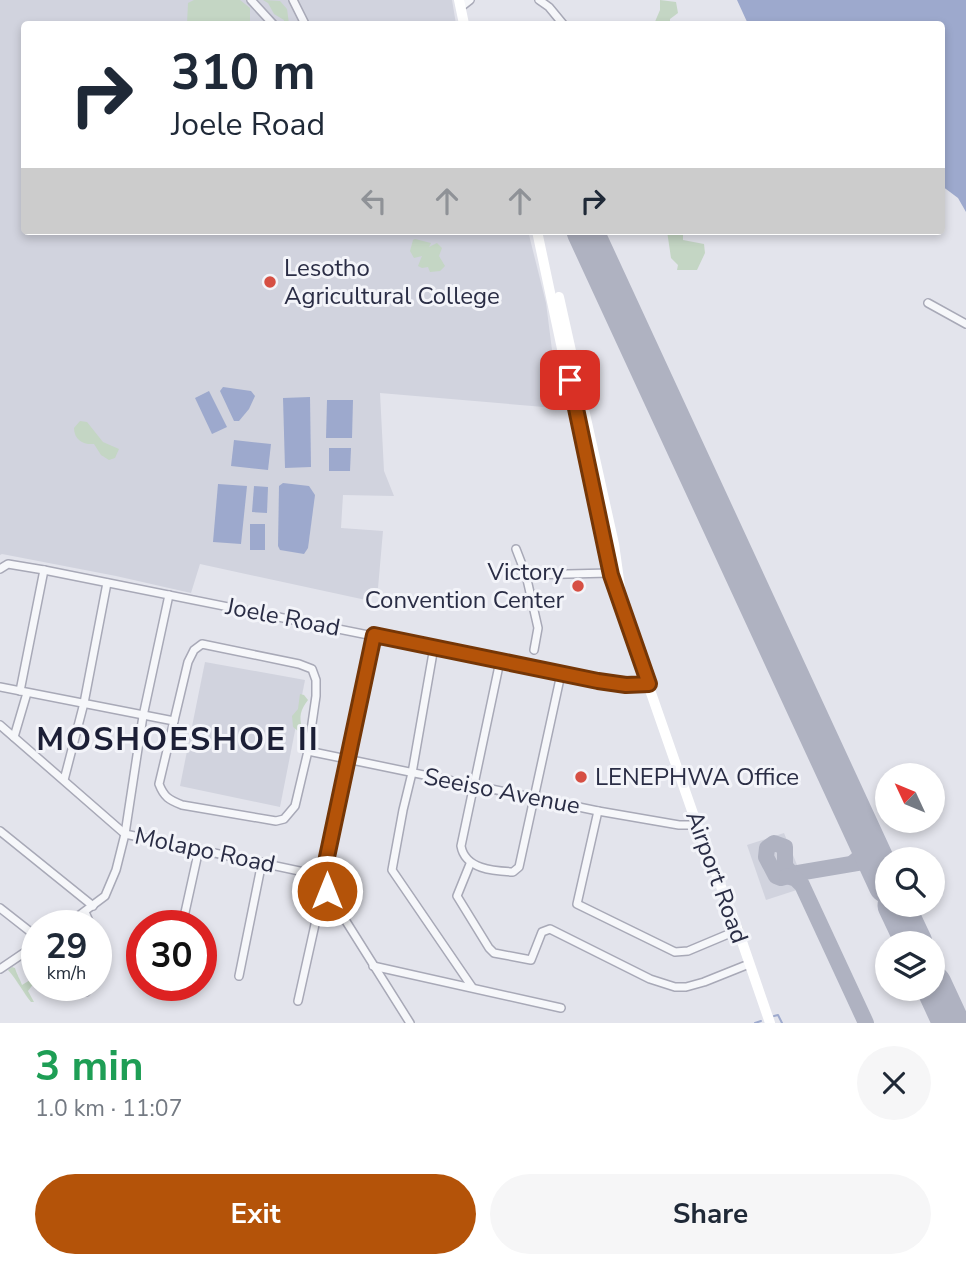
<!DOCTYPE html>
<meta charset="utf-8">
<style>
:root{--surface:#fff;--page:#f6f6f7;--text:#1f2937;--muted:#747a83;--accent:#b45309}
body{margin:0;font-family:"Nunito Sans",sans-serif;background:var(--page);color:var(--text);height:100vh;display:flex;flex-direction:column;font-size:26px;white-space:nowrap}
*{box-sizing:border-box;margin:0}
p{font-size:23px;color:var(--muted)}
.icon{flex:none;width:38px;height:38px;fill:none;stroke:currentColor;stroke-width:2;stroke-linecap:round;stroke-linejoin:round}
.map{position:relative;height:1023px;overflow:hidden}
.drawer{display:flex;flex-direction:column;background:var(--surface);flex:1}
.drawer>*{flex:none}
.banner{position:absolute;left:21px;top:21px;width:924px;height:214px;border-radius:7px;box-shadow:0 4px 10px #0003;background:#fff;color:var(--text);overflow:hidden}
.needle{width:46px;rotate:314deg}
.tools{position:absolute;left:875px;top:763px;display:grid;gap:14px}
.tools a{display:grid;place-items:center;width:70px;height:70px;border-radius:50%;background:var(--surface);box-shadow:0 4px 10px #0003;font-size:35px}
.speed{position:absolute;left:21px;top:910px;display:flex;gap:14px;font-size:35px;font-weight:700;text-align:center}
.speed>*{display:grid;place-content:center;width:91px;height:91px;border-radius:50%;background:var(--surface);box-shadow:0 4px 10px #0003;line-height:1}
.speed small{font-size:18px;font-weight:400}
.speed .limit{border:10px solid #d22;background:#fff;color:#111}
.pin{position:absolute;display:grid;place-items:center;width:60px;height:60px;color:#fff;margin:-30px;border-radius:14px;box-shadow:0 4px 10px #0006}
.me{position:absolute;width:77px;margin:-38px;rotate:0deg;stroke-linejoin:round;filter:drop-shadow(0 0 5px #0008)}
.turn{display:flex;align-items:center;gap:24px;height:147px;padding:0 35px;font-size:32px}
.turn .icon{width:91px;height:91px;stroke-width:2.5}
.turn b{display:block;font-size:49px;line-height:60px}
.lanes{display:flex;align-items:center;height:66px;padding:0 35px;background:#0003;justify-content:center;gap:35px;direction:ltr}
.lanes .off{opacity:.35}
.round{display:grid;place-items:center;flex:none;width:74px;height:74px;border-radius:37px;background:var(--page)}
.summary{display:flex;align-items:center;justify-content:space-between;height:119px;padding:0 35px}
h1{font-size:42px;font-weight:700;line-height:52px;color:#1e9e55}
.action{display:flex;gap:14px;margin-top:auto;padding:14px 35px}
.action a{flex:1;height:80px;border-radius:42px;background:var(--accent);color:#fff;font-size:28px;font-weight:700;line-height:80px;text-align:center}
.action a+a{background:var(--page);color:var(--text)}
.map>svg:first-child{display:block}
.built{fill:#d1d3de}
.green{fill:#c4d6c4}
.water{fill:#9da9cd}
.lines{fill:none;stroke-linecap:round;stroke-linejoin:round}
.stream{stroke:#9da9cd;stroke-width:2}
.taxiway{stroke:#afb2c1;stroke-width:16}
.runway{stroke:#afb2c1;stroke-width:37}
.minor-casing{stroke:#a8a9b7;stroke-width:10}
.minor{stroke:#f6f7fa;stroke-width:7}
.secondary{stroke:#fff;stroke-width:10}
.route-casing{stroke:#753606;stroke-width:18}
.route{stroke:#b45309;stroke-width:12}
.poi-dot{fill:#d64f43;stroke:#f3f4f9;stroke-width:2.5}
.labels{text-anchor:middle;stroke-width:6;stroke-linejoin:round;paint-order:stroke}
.poi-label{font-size:24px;fill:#2a2d45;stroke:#f3f4f9;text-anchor:start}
.street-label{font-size:24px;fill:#2a2d45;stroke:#f3f4f9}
.district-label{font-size:32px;font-weight:bold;letter-spacing:2px;fill:#1c1f36;stroke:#f3f4f9}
</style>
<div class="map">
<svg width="966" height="1023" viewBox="0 0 966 1023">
<rect width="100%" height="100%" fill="#e3e4ec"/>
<!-- built -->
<g class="built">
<path d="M 0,0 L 452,0 L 456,24 L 24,24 L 24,231 L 528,231 L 546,303 L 552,350 L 568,409 L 380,393 L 384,471 L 394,496 L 343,495 L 341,528 L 383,531 L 378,588 L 369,589 L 366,600 L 200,564 L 191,593 L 116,576 L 2,554 L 0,555 Z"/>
<path d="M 205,662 L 305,680 L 280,807 L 180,786 Z"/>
<path d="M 784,833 L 806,887 L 766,900 L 747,845 Z"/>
</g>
<!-- green -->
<g class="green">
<path d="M 194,0 L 240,0 L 250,8 L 250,24 L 187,24 L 188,3 Z"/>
<path d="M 263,0 L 280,1 L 287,9 L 289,24 L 283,24 L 284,20 L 274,14 L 268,3 Z"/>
<path d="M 660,0 L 676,2 L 678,13 L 670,19 L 670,24 L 654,24 L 660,10 Z"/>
<path d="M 667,231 L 683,231 L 683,240 L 704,244 L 705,253 L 697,270 L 677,270 L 678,265 L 671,258 Z"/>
<path d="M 415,239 L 431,243 L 429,247 L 437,243 L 442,248 L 439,256 L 445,266 L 440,271 L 430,272 L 428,267 L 422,268 L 418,266 L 422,256 L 414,258 L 410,251 L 413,240 Z"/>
<path d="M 80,421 L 87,422 L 103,442 L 119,449 L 115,458 L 109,460 L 101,455 L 94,444 C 84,445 74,440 74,428 Z"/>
<path d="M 300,694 L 304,695 L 308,700 C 300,711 299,716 302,728 L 298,731 L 293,727 L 292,716 L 298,709 Z"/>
<path d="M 12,967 L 15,968 C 17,975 20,979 22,985 L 30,980 L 34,983 L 28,991 L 34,1002 L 31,1002 C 23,992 17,980 8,970 Z"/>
</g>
<!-- water -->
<g class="water">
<path d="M 737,0 L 966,0 L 966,212 L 958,198 L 942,186 L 942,24 L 748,24 Z"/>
<path d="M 223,387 L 251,391 L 255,396 L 249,409 L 239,421 L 234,421 L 220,391 Z"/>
<path d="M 209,391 L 227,427 L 212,434 L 195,398 Z"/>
<path d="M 310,397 L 311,467 L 285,468 L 283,398 Z"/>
<path d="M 327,400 L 353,400 L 352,438 L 326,438 Z"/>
<path d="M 234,440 L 271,444 L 268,470 L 231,466 Z"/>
<path d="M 329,448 L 351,448 L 350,471 L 329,471 Z"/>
<path d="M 283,483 L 309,486 L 315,495 L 308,548 L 304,554 L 280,550 L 278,546 L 279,486 Z"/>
<path d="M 218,484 L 247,486 L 241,544 L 213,542 Z"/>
<path d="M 254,486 L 268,487 L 267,513 L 252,512 Z"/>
<rect x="250" y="524" width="15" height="26"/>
</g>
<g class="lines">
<!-- stream -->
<g class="stream">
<path d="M 774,1016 L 778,1015 L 782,1023"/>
<path d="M 755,1023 L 761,1021"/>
</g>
<!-- taxiway -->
<g class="taxiway">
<path d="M 587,231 L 591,243"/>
<path d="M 854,862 L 862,855 L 866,839"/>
<path d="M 796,874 L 781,878 L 776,876 L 766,857 L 767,848 L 774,843 L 785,847 L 785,866 L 792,874 L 863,862 L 873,865 L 882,874"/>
<path d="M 787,876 L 796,879 L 802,885 L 866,1023"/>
</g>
<!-- runway -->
<g class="runway">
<path d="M 585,231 L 887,885"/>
<path d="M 896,905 L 914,943"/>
<path d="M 933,984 L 951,1023"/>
</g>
<!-- minor casing -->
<g class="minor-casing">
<g id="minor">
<path d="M 251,0 L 273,24"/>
<path d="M 293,0 L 305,24"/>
<path d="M 539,0 L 549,7 L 563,24"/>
<path d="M 461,7 L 470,0"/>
<path d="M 928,303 L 966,324"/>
<path d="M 516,549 L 526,575 L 538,628 L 534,650"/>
<path d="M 0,569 L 8,564 L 44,570 L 598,681 L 626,685 L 649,684"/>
<path d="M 526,575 L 610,573"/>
<path d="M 374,635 L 323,876 L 327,891 L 410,1023"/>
<path d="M 202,644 L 299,664 L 312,669 L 316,680 L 316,696 L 308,751 L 295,806 L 284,819 L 276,821 L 182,805 C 169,800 164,797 159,784 L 188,662 L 194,650 Z"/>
<path d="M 434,647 L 412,773 L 403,810 L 392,870 L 472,987"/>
<path d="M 500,661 L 461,846 C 465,869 493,871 513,872 L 519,867 L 561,674"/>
<path d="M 0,687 L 174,721"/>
<path d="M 20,691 L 44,570"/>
<path d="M 0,725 L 125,834 L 323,876"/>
<path d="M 14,737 L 27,693"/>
<path d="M 308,751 L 598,811 L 679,825 L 697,825"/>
<path d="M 64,780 L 84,703 L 107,583"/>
<path d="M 598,811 L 577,904 L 675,952 L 688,951 L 738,930"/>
<path d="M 0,831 L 93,906"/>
<path d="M 470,864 L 457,896 L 489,948 L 494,953 L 531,960 L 542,932 L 550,929 L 650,979 L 675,987 L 686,987 L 704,982 L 749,964"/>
<path d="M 0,908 L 37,937"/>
<path d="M 85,912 L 91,926"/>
<path d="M 65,926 L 105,896 L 116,870 L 125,834 L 143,716 L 169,595"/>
<path d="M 182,926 L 199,849"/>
<path d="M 373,966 L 561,1008"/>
<path d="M 0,969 L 37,944"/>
<path d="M 239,976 L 262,862"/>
<path d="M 86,992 L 87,985"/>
<path d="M 298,1001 L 322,893 L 326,887"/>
</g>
</g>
<!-- minor -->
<use href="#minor" class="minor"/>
<!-- secondary -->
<g class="secondary">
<path d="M 459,0 L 464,24"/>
<path d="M 537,231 L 610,575 L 697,825 L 738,930 L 770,1023"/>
<path d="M 559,297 L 614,544 L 620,587"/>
</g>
</g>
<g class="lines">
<!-- route casing -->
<g class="route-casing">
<path id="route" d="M 327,891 L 323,876 L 374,635 L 598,681 L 626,685 L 649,684 L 611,575 L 570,380"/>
</g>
<!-- route -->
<use href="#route" class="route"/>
</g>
<!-- markers -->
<g class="poi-dot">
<circle cx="270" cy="282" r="7"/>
<circle cx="578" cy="586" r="7"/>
<circle cx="581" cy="777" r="7"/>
</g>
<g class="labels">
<!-- poi labels -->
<g class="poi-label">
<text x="284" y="276">Lesotho<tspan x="284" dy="28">Agricultural College</tspan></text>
<text x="564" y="580" text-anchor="end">Victory<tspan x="564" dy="28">Convention Center</tspan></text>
<text x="595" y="785">LENEPHWA Office</text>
</g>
<!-- street labels -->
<g class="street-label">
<text transform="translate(283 617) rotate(11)" y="8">Joele Road</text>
<text transform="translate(502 791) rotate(11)" y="8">Seeiso Avenue</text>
<text transform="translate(205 850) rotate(12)" y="8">Molapo Road</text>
<text transform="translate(717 877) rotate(70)" y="8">Airport Road</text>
</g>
<!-- district labels -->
<g class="district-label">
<text x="178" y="750">MOSHOESHOE II</text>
</g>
</g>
</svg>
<div class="tools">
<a><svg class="needle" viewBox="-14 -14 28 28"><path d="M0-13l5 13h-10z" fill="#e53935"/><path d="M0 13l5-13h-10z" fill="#747a83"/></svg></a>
<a><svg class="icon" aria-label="search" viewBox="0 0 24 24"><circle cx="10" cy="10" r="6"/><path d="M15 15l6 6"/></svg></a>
<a><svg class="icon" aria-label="layers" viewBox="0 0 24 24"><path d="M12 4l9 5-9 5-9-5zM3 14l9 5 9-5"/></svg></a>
</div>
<div class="speed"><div>29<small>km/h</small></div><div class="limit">30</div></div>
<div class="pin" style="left:570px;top:380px;background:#d93025"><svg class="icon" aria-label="arrive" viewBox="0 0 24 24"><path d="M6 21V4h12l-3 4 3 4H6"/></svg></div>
<svg class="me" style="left:327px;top:891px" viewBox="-20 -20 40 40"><circle r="17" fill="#b45309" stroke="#fff" stroke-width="3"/><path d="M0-11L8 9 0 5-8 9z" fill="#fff"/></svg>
<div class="banner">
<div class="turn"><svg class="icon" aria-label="right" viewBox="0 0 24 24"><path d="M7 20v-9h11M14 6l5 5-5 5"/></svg><div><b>310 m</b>Joele Road</div></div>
<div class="lanes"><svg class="icon off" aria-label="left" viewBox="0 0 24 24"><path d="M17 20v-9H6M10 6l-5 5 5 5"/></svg><svg class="icon off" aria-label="ahead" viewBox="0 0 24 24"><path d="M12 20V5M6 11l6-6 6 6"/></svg><svg class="icon off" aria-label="ahead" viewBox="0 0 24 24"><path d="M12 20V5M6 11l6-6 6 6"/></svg><svg class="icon" aria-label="right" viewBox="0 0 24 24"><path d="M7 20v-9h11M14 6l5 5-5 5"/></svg></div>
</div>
</div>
<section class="drawer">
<div class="summary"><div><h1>3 min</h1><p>1.0 km · 11:07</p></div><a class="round"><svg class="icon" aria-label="close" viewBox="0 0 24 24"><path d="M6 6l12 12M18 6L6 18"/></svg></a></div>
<div class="action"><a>Exit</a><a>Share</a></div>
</section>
